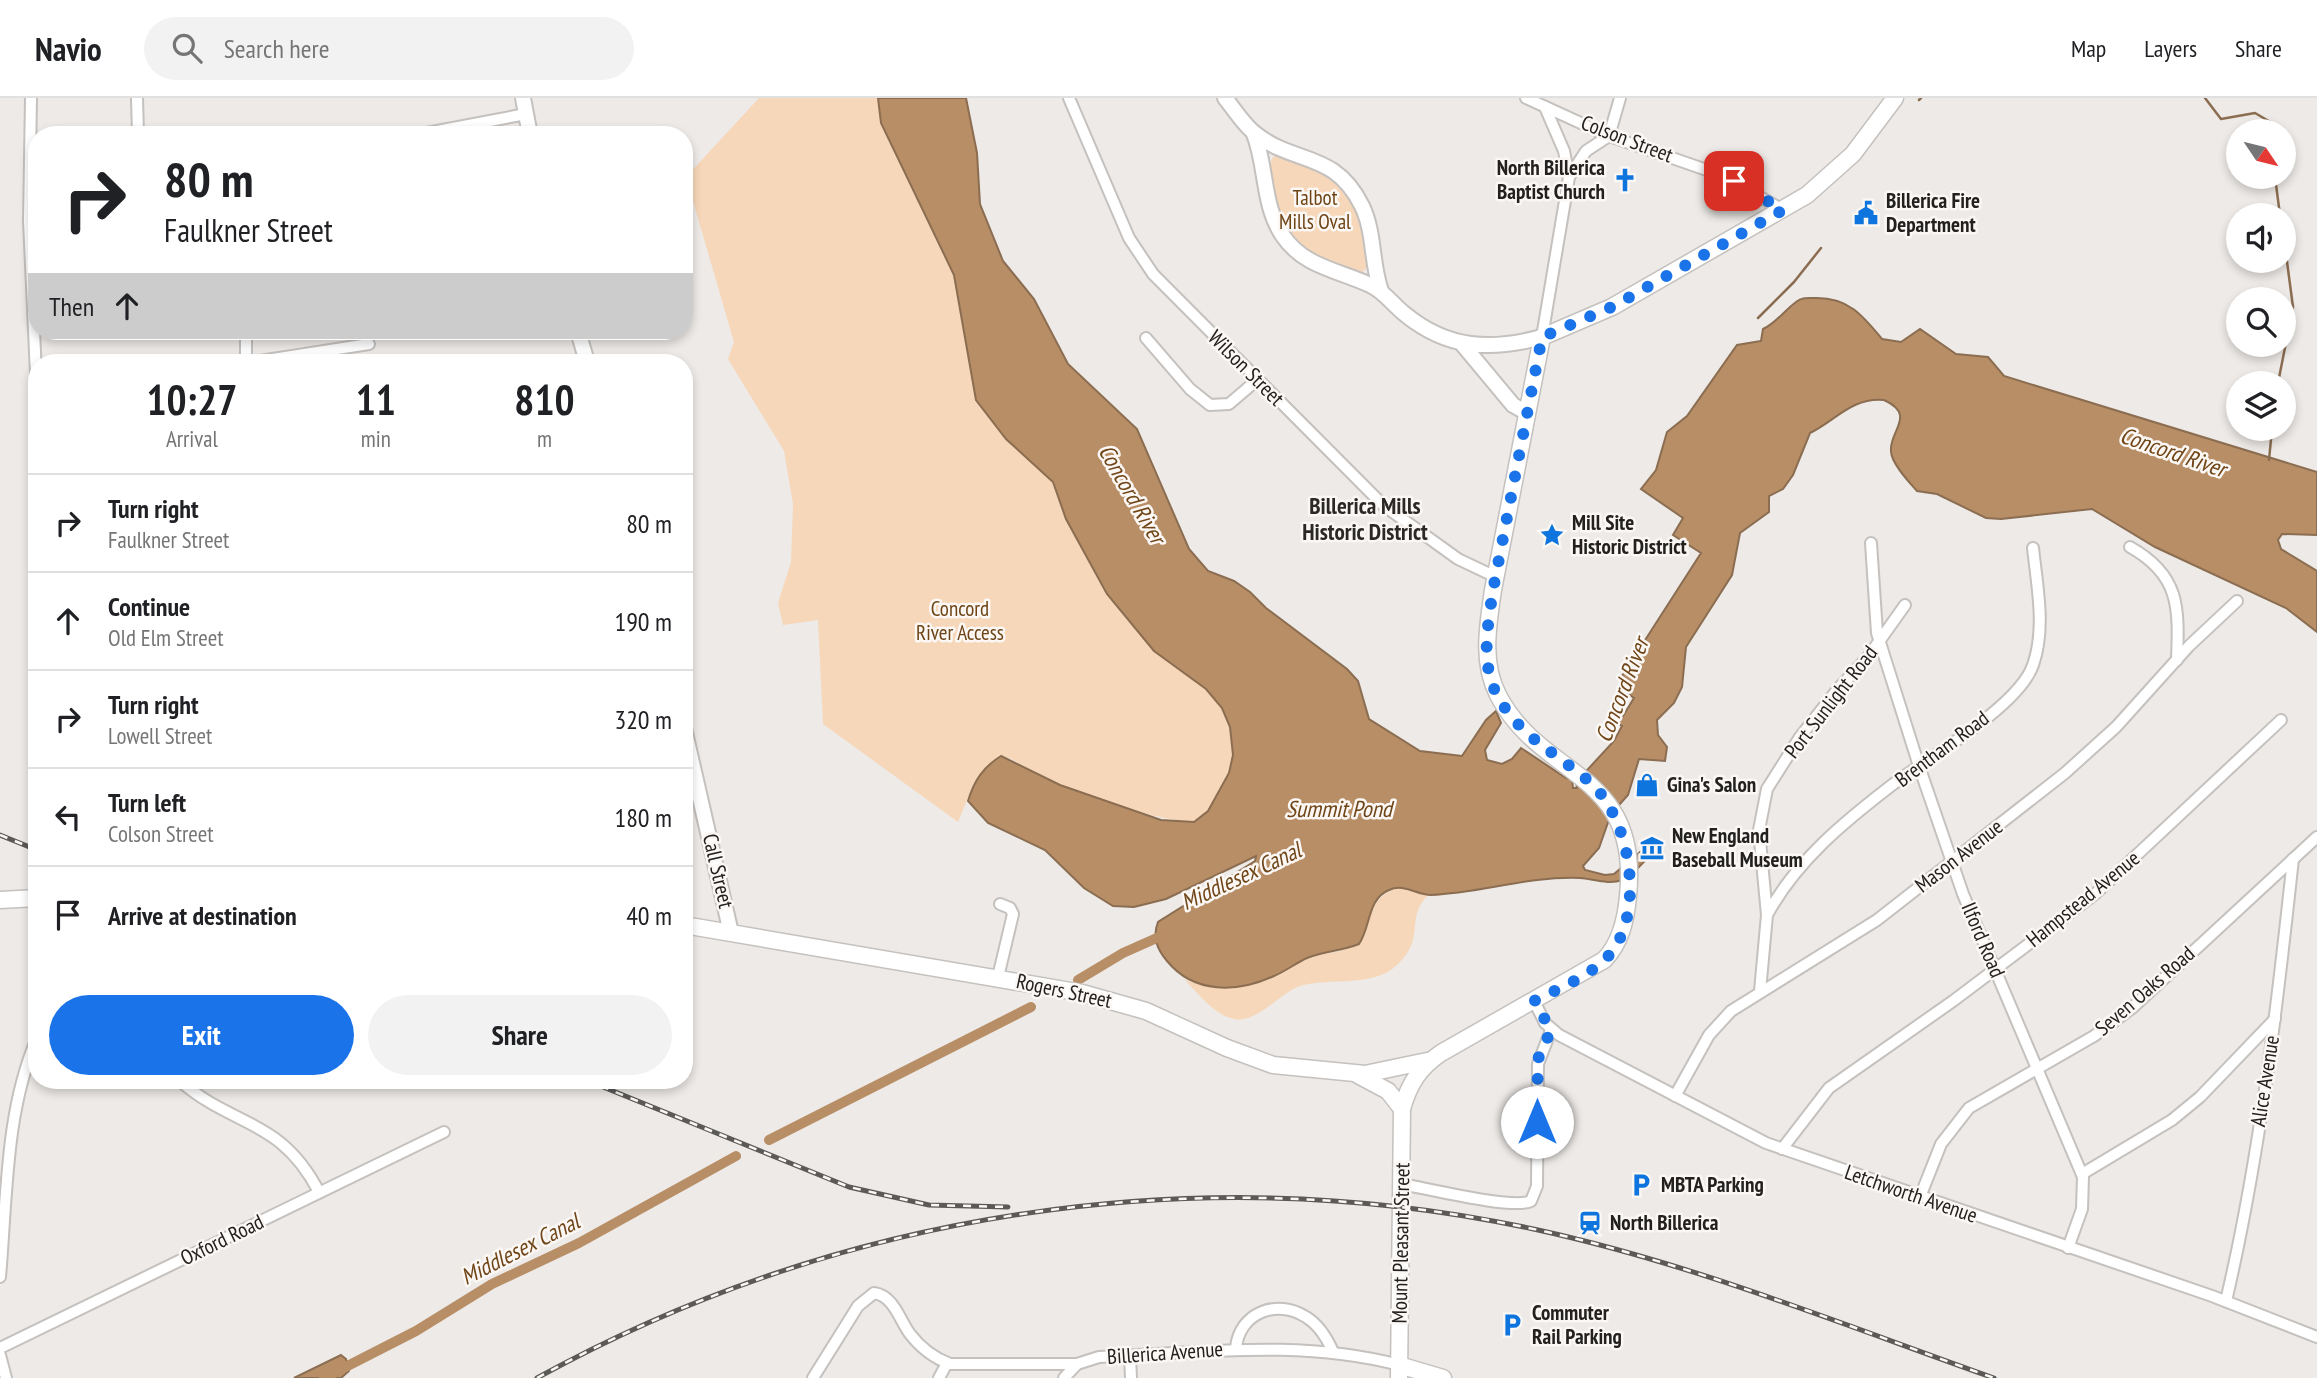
<!DOCTYPE html>
<style>
:root{--surface:#fff;--page:#f2f2f2;--text:#202124;--muted:#757577;--line:#e0e0e0;--accent:#1a73e8}
body{margin:0;font-family:"PT Sans Narrow",sans-serif;background:var(--page);color:var(--text);height:100vh;display:flex;flex-direction:column;font-size:26px;white-space:nowrap}
*{box-sizing:border-box;margin:0}
p{font-size:23px;color:var(--muted)}
.icon{flex:none;width:38px;height:38px;fill:none;stroke:currentColor;stroke-width:2;stroke-linecap:round;stroke-linejoin:round}
.map{position:relative;flex:1;overflow:hidden}
.side{position:absolute;left:28px;top:256px;width:665px;height:735px;display:flex;flex-direction:column;background:var(--surface);border-radius:28px;box-shadow:0 4px 10px #0003}
.side>*{flex:none}
.guide{position:absolute;left:28px;top:28px;width:665px;height:214px;border-radius:28px;box-shadow:0 4px 10px #0003;background:#fff;color:var(--text);overflow:hidden}
.needle{width:46px;rotate:125deg}
.buttons{position:absolute;left:2226px;top:21px;display:grid;gap:14px}
.buttons a{display:grid;place-items:center;width:70px;height:70px;border-radius:50%;background:var(--surface);box-shadow:0 4px 10px #0003;font-size:35px}
.pin{position:absolute;display:grid;place-items:center;width:60px;height:60px;color:#fff;margin:-30px;border-radius:14px;box-shadow:0 4px 10px #0006}
.me{position:absolute;width:77px;margin:-38px;rotate:0deg;stroke-linejoin:round;filter:drop-shadow(0 0 5px #0008)}
.turn{display:flex;align-items:center;gap:24px;height:147px;padding:0 21px;font-size:32px}
.turn .icon{width:91px;height:91px;stroke-width:2.5}
.turn b{display:block;font-size:49px;line-height:60px}
.then{display:flex;align-items:center;height:66px;padding:0 21px;background:#0003;gap:14px;font-size:26px}
.eta{display:flex;justify-content:space-evenly;align-items:center;height:119px;text-align:center}
.eta b{font-size:42px;font-weight:600;line-height:49px}
.button{display:flex;gap:14px;margin-top:auto;padding:14px 21px}
.button a{flex:1;height:80px;border-radius:42px;background:var(--accent);color:#fff;font-size:28px;font-weight:600;line-height:80px;text-align:center}
.button a+a{background:var(--page);color:var(--text)}
ul{padding:0;list-style:none}
li{display:flex;align-items:center;gap:21px;height:98px;padding:0 21px;border-top:2px solid var(--line)}
li div{flex:1}
li b{display:block;font-size:26px}
li em{font-style:normal}
header{display:flex;align-items:center;gap:42px;box-sizing:border-box;height:98px;padding:0 35px;background:var(--surface);border-bottom:2px solid var(--line)}
header strong{font-size:33px}
nav{display:flex;gap:38px;margin-inline-start:auto;font-size:24px}
.search{width:490px;height:63px;background:var(--page);display:flex;align-items:center;gap:18px;box-sizing:border-box;padding:0 24px;border-radius:38px;color:var(--muted);font-size:26px}
.map>svg:first-child{display:block}
.green{fill:#f7d7b9}
.water{fill:#b88e66;stroke:#8b6d51;stroke-width:2}
.lines{fill:none;stroke-linecap:round;stroke-linejoin:round}
.stream{stroke:#8b6d51;stroke-width:2.5}
.canal{stroke:#b88e66;stroke-width:10}
.minor-casing{stroke:#c4c1be;stroke-width:14}
.tertiary-casing{stroke:#c4c1be;stroke-width:18}
.secondary-casing{stroke:#c4c1be;stroke-width:19}
.minor{stroke:#fff;stroke-width:10}
.tertiary{stroke:#fff;stroke-width:14}
.secondary{stroke:#fff;stroke-width:16}
.rail-casing{stroke:#5b5a58;stroke-width:5}
.rail{stroke:#faf7f4;stroke-width:2.5;stroke-dasharray:8;stroke-linecap:butt}
.route{stroke:#1a73e8;stroke-width:12;stroke-dasharray:0 21.6}
.labels{text-anchor:middle;stroke-width:5;stroke-linejoin:round;paint-order:stroke}
.street-label{font-size:21px;fill:#222120;stroke:#faf7f4}
.poi-label{font-size:21px;font-weight:bold;fill:#222120;stroke:#faf7f4;text-anchor:start}
.park-label{font-size:21px;fill:#6e4415;stroke:#faf7f4}
.water-label{font-size:23px;font-style:italic;fill:#704517;stroke:#faf7f4}
.neighbourhood-label{font-size:23px;font-weight:bold;fill:#2b2926;stroke:#faf7f4}
</style>
<header>
<strong>Navio</strong>
<div class="search"><svg class="icon" aria-label="search" viewBox="0 0 24 24"><circle cx="10" cy="10" r="6"/><path d="M15 15l6 6"/></svg>Search here</div>
<nav><a>Map</a><a>Layers</a><a>Share</a></nav>
</header>
<div class="map">
<svg width="2317" height="1280" viewBox="0 0 2317 1280">
<rect width="100%" height="100%" fill="#edeae7"/>
<!-- green -->
<g class="green">
<path d="M 759,0 L 878,0 L 881,25 L 954,177 L 976,302 L 1006,341 L 1053,384 L 1066,421 L 1154,553 L 1206,591 L 1222,610 L 1230,629 L 1233,657 L 1229,675 L 1208,713 L 1194,724 C 1140,720 1055,690 1010,660 L 974,685 L 958,724 L 823,626 L 818,522 L 783,527 L 778,505 L 791,464 L 793,406 L 784,353 L 728,261 L 734,244 L 686,79 Z"/>
<path d="M 1283,55 L 1308,58 L 1357,99 L 1370,167 L 1360,176 L 1349,179 L 1284,140 L 1267,72 L 1273,59 Z"/>
<path d="M 1403,789 L 1428,797 C 1404,822 1427,839 1397,867 C 1373,890 1330,879 1300,888 C 1280,895 1256,926 1234,921 C 1214,917 1198,895 1184,881 C 1211,893 1247,891 1274,879 C 1287,873 1299,863 1312,859 C 1322,855 1341,855 1349,849 C 1376,829 1363,797 1403,789 Z"/>
</g>
<!-- water -->
<g class="water">
<path d="M 878,0 L 966,0 L 977,55 L 980,106 L 1003,163 L 1034,201 L 1068,266 L 1137,331 L 1189,451 L 1208,473 L 1234,483 L 1250,494 L 1266,510 L 1347,571 L 1358,583 L 1369,621 L 1420,653 L 1462,658 L 1486,622 L 1496,613 L 1501,625 L 1485,652 L 1487,662 L 1502,666 L 1512,661 L 1521,650 L 1566,680 L 1572,681 L 1573,690 L 1577,690 L 1576,684 L 1614,643 L 1622,628 L 1618,626 L 1634,600 L 1627,595 L 1630,584 L 1622,578 L 1701,455 L 1673,437 L 1683,420 L 1641,391 L 1656,372 L 1667,334 L 1687,318 L 1737,247 L 1761,243 L 1763,231 C 1775,226 1785,212 1796,204 C 1802,199 1809,200 1817,200 C 1849,200 1863,218 1882,241 L 1901,244 L 1920,231 L 1956,256 L 1988,259 L 2004,278 L 2317,374 L 2317,437 L 2282,436 L 2278,442 L 2281,451 L 2317,473 L 2317,534 L 2286,510 L 2155,449 L 2092,411 L 2001,421 L 1986,420 L 1937,396 L 1917,393 C 1909,384 1891,365 1891,353 C 1889,333 1917,317 1884,302 C 1852,299 1835,323 1810,335 L 1793,377 L 1783,391 L 1769,398 L 1769,414 L 1740,435 L 1732,477 L 1686,549 L 1682,589 L 1674,605 L 1657,622 L 1658,637 L 1667,649 L 1665,663 L 1639,661 L 1628,697 L 1611,716 L 1599,750 L 1583,768 L 1585,772 L 1605,777 L 1614,776 L 1646,749 L 1647,761 C 1640,767 1631,779 1622,782 C 1609,787 1593,781 1580,780 C 1527,778 1482,795 1431,797 C 1416,797 1404,785 1389,792 C 1367,801 1371,829 1359,846 C 1342,853 1324,853 1307,860 C 1296,865 1286,873 1274,878 C 1237,895 1194,896 1167,863 C 1157,851 1152,839 1158,824 L 1255,763 L 1256,758 L 1166,801 L 1134,809 L 1113,808 L 1084,790 L 1045,752 L 988,725 L 968,703 C 974,683 983,669 1001,658 L 1060,687 L 1161,722 L 1194,724 L 1208,713 L 1229,675 L 1233,657 L 1230,629 L 1222,610 L 1206,591 L 1154,553 L 1107,496 L 1066,421 L 1053,384 L 1006,341 L 976,302 L 954,177 L 881,25 Z"/>
<path d="M 341,1257 L 346,1261 L 349,1273 L 341,1280 L 294,1280 Z"/>
</g>
<g class="lines">
<!-- stream -->
<g class="stream">
<path d="M 2205,0 L 2221,21 L 2255,15 L 2279,29 L 2279,33"/>
<path d="M 1919,2 L 1921,0"/>
<path d="M 2275,79 L 2280,117"/>
<path d="M 1758,220 L 1794,184 L 1821,150"/>
<path d="M 2278,285 L 2293,209 L 2284,141"/>
<path d="M 2269,362 L 2272,331"/>
</g>
<!-- canal -->
<g class="canal">
<path d="M 1078,882 L 1123,855 L 1168,835"/>
<path d="M 769,1042 L 1031,909"/>
<path d="M 324,1280 L 416,1233 L 492,1186 L 579,1145 L 736,1058"/>
</g>
<!-- minor casing -->
<g class="minor-casing">
<g id="minor">
<path d="M 31,0 L 29,123 L 37,298"/>
<path d="M 137,0 L 138,37"/>
<path d="M 1069,0 L 1129,140 L 1153,176 L 1383,407 L 1458,461 L 1496,479"/>
<path d="M 1526,0 L 1609,38 L 1721,77 L 1783,112"/>
<path d="M 1545,9 L 1564,53 L 1569,79"/>
<path d="M 416,37 L 526,16"/>
<path d="M 246,233 L 246,264"/>
<path d="M 1542,239 L 1569,79 L 1586,53 L 1609,38 L 1620,0"/>
<path d="M 1146,240 L 1190,291 L 1210,307 L 1229,306 L 1257,282"/>
<path d="M 253,264 L 369,246"/>
<path d="M 1871,445 L 1877,535 L 1919,668 L 1963,796 L 2083,1079 L 2082,1111 L 2068,1150"/>
<path d="M 2130,449 C 2180,477 2179,509 2177,562"/>
<path d="M 1767,817 C 1797,762 1844,724 1892,687 C 1928,660 2019,608 2033,567 C 2046,530 2037,488 2033,450"/>
<path d="M 998,879 L 1013,816 L 1010,810 L 1000,806"/>
<path d="M 1760,893 L 1767,817 L 1759,732 L 1767,691 L 1800,639 L 1837,592 L 1868,559 L 1905,507"/>
<path d="M 1534,903 L 1545,925 L 1559,937 L 1766,1045 L 2212,1198 L 2317,1239"/>
<path d="M 179,982 C 233,1030 280,1019 319,1094"/>
<path d="M 1675,998 L 1709,937 L 1731,913 L 1877,822 L 2065,675 L 2116,629 L 2189,548 L 2237,503"/>
<path d="M 1782,1051 L 1829,990 L 1953,903 L 2095,796 L 2281,622"/>
<path d="M 2082,1076 L 2172,1022 L 2200,999 L 2275,921"/>
<path d="M 1401,1086 C 1426,1090 1513,1112 1531,1103 L 1537,1088 L 1538,966 L 1551,932"/>
<path d="M 1920,1099 L 1941,1046 L 1969,1010 L 2094,938 L 2132,910 L 2317,739"/>
<path d="M 0,1179 C 7,1100 5,1014 37,940"/>
<path d="M 2226,1203 C 2260,1058 2277,909 2293,761"/>
<path d="M 0,1250 L 444,1034"/>
<path d="M 1236,1250 C 1239,1215 1277,1200 1306,1219 C 1319,1227 1327,1240 1333,1254"/>
<path d="M 0,1257 L 6,1280"/>
<path d="M 1130,1258 L 1131,1280"/>
<path d="M 813,1280 L 858,1208 L 874,1195 C 894,1198 899,1221 910,1236 C 920,1249 934,1260 950,1266 L 1077,1266 L 1099,1259 C 1201,1255 1300,1241 1399,1267"/>
<path d="M 939,1280 L 947,1265"/>
<path d="M 1064,1280 L 1077,1266"/>
</g>
</g>
<!-- tertiary casing -->
<g class="tertiary-casing">
<g id="tertiary">
<path d="M 523,0 L 530,37"/>
<path d="M 1225,0 C 1235,12 1244,28 1257,37 C 1296,67 1335,53 1362,108 C 1375,135 1371,165 1381,193"/>
<path d="M 1254,36 C 1267,69 1262,107 1283,138 C 1304,169 1338,172 1370,187 C 1384,193 1393,207 1406,217 C 1448,251 1491,253 1542,239"/>
<path d="M 578,233 L 587,264"/>
<path d="M 1463,247 L 1513,307 L 1527,315"/>
<path d="M 684,630 L 731,835"/>
</g>
</g>
<!-- secondary casing -->
<g class="secondary-casing">
<g id="secondary">
<path d="M 0,802 L 37,800"/>
<path d="M 684,827 L 1082,895 L 1146,913 L 1227,950 L 1273,967 L 1365,976 L 1427,963"/>
<path d="M 1358,977 L 1388,993 L 1402,1011"/>
<path d="M 1399,1267 L 1443,1280"/>
<path d="M 1399,1280 L 1402,1011 C 1409,986 1419,970 1441,955 L 1604,862 C 1621,845 1626,821 1628,798 C 1641,672 1542,682 1498,597 C 1481,564 1488,527 1493,492 L 1542,239 L 1612,209 L 1807,97 L 1853,56 L 1895,0"/>
</g>
</g>
<!-- minor -->
<use href="#minor" class="minor"/>
<!-- tertiary -->
<use href="#tertiary" class="tertiary"/>
<!-- secondary -->
<use href="#secondary" class="secondary"/>
<!-- rail casing -->
<g class="rail-casing">
<g id="rail">
<path d="M 0,737 L 37,752"/>
<path d="M 586,982 L 849,1089 L 929,1107 L 1008,1109"/>
<path d="M 537,1280 C 840,1113 1200,1058 1538,1132 C 1694,1166 1844,1227 1994,1280"/>
</g>
</g>
<!-- rail -->
<use href="#rail" class="rail"/>
</g>
<g class="lines">
<!-- route -->
<path class="route" d="M 1537,1024 L 1538,961 L 1551,932 L 1534,903 C 1559,890 1593,877 1611,855 C 1645,812 1630,723 1593,687 C 1559,656 1519,639 1497,597 C 1480,564 1488,527 1493,492 L 1542,239 L 1612,209 L 1783,112 L 1734,83"/>
</g>
<!-- icons -->
<defs>
<g id="church-bare" transform="scale(1.89)"><path d="M-1.2-6h2.4v3.5h3.3v2.4h-3.3V6h-2.4V-.1h-3.3v-2.4h3.3Z" fill="#0d75dd" stroke="#faf7f4" stroke-width="2.5" paint-order="stroke"/></g>
<g id="civic-bare" transform="scale(1.89)"><path d="M-.6-6.5H3V-4.5H.6V-3L4-1V1h2V6H-6V1h2V-1L-.6-3ZM-1.2 2.5V6h2.4V2.5Z" fill="#0d75dd" stroke="#faf7f4" stroke-width="2.5" paint-order="stroke"/></g>
<g id="sight-bare" transform="scale(1.89)"><path d="M0-6L1.8-2.2L6-1.7L2.9 1.2L3.7 5.4L0 3.3L-3.7 5.4L-2.9 1.2L-6-1.7L-1.8-2.2Z" fill="#0d75dd" stroke="#faf7f4" stroke-width="2.5" paint-order="stroke"/></g>
<g id="shop-bare" transform="scale(1.89)"><path d="M-5-2.5h2.3a2.7 3.5 0 0 1 5.4 0H5L5.5 6h-11ZM-1.5-2.5h3a1.5 2.3 0 0 0-3 0Z" fill="#0d75dd" stroke="#faf7f4" stroke-width="2.5" paint-order="stroke"/></g>
<g id="museum-bare" transform="scale(1.89)"><path d="M0-6L6-3V-2H-6V-3ZM-5-1h2V3h-2ZM-1-1h2V3h-2ZM3-1h2V3H3ZM-6 4H6V6H-6Z" fill="#0d75dd" stroke="#faf7f4" stroke-width="2.5" paint-order="stroke"/></g>
<g id="parking-bare" transform="scale(1.89)"><path d="M-3.5-5.5H1a3.5 3.5 0 0 1 0 7H-1V5.5H-3.5ZM-1-3.4V-.6H.8a1.4 1.4 0 0 0 0-2.8Z" fill="#0d75dd" stroke="#faf7f4" stroke-width="2.5" paint-order="stroke"/></g>
<g id="station-bare" transform="scale(1.89)"><path d="M-3-6H3Q5-6 5-4V2Q5 4 3 4L4.5 6H3L1.5 4h-3L-3 6H-4.5L-3 4Q-5 4-5 2V-4Q-5-6-3-6ZM-3.5-4v3h7v-3ZM-3.5 1v1.5H-2V1ZM2 1v1.5H3.5V1Z" fill="#0d75dd" stroke="#faf7f4" stroke-width="2.5" paint-order="stroke"/></g>
</defs>
<g fill-rule="evenodd">
<use href="#church-bare" x="1625" y="82"/>
<use href="#civic-bare" x="1866" y="115"/>
<use href="#sight-bare" x="1552" y="437"/>
<use href="#shop-bare" x="1647" y="687"/>
<use href="#museum-bare" x="1652" y="750"/>
<use href="#parking-bare" x="1641" y="1087"/>
<use href="#station-bare" x="1590" y="1125"/>
<use href="#parking-bare" x="1512" y="1227"/>
</g>
<g class="labels">
<!-- street labels -->
<g class="street-label">
<text transform="translate(1627 41) rotate(21)" y="7">Colson Street</text>
<text transform="translate(1246 270) rotate(45)" y="7">Wilson Street</text>
<text transform="translate(1831 604) rotate(-52)" y="7">Port Sunlight Road</text>
<text transform="translate(1942 651) rotate(-37)" y="7">Brentham Road</text>
<text transform="translate(1959 758) rotate(-38)" y="7">Mason Avenue</text>
<text transform="translate(718 773) rotate(77)" y="7">Call Street</text>
<text transform="translate(2083 801) rotate(-39)" y="7">Hampstead Avenue</text>
<text transform="translate(1983 842) rotate(67)" y="7">Ilford Road</text>
<text transform="translate(1064 893) rotate(12)" y="7">Rogers Street</text>
<text transform="translate(2145 893) rotate(-41)" y="7">Seven Oaks Road</text>
<text transform="translate(2265 983) rotate(-81)" y="7">Alice Avenue</text>
<text transform="translate(1911 1096) rotate(19)" y="7">Letchworth Avenue</text>
<text transform="translate(222 1142) rotate(-26)" y="7">Oxford Road</text>
<text transform="translate(1401 1145) rotate(-89)" y="7">Mount Pleasant Street</text>
<text transform="translate(1165 1255) rotate(-4)" y="7">Billerica Avenue</text>
</g>
<!-- poi labels -->
<g class="poi-label">
<text x="1605" y="77" text-anchor="end">North Billerica<tspan x="1605" dy="24">Baptist Church</tspan></text>
<text x="1886" y="110">Billerica Fire<tspan x="1886" dy="24">Department</tspan></text>
<text x="1572" y="432">Mill Site<tspan x="1572" dy="24">Historic District</tspan></text>
<text x="1667" y="694">Gina's Salon</text>
<text x="1672" y="745">New England<tspan x="1672" dy="24">Baseball Museum</tspan></text>
<text x="1661" y="1094">MBTA Parking</text>
<text x="1610" y="1132">North Billerica</text>
<text x="1532" y="1222">Commuter<tspan x="1532" dy="24">Rail Parking</tspan></text>
</g>
<!-- park labels -->
<g class="park-label">
<text x="1315" y="107">Talbot<tspan x="1315" dy="24">Mills Oval</tspan></text>
<text x="960" y="518">Concord<tspan x="960" dy="24">River Access</tspan></text>
</g>
<!-- water labels -->
<g class="water-label">
<text transform="translate(2173 354) rotate(19)" y="8">Concord River</text>
<text transform="translate(1132 396) rotate(60)" y="8">Concord River</text>
<text transform="translate(1622 592) rotate(-69)" y="8">Concord River</text>
<text x="1339" y="719">Summit Pond</text>
<text transform="translate(1241 778) rotate(-25)" y="8">Middlesex Canal</text>
<text transform="translate(520 1151) rotate(-27)" y="8">Middlesex Canal</text>
</g>
<!-- neighbourhood labels -->
<g class="neighbourhood-label">
<text x="1365" y="416">Billerica Mills<tspan x="1365" dy="26">Historic District</tspan></text>
</g>
</g>
</svg>
<div class="buttons">
<a><svg class="needle" viewBox="-14 -14 28 28"><path d="M0-13l5 13h-10z" fill="#e53935"/><path d="M0 13l5-13h-10z" fill="#757577"/></svg></a>
<a><svg class="icon" aria-label="sound" viewBox="0 0 24 24"><path d="M4 9h4l5-4v14l-5-4H4zM17 9q2 3 0 6"/></svg></a>
<a><svg class="icon" aria-label="search" viewBox="0 0 24 24"><circle cx="10" cy="10" r="6"/><path d="M15 15l6 6"/></svg></a>
<a><svg class="icon" aria-label="layers" viewBox="0 0 24 24"><path d="M12 4l9 5-9 5-9-5zM3 14l9 5 9-5"/></svg></a>
</div>
<div class="pin" style="left:1734px;top:83px;background:#d93025"><svg class="icon" aria-label="arrive" viewBox="0 0 24 24"><path d="M6 21V4h12l-3 4 3 4H6"/></svg></div>
<svg class="me" style="left:1537px;top:1024px" viewBox="-20 -20 40 40"><circle r="19" fill="#fff"/><path d="M0-13L10 11 0 6-10 11z" fill="#1a73e8"/></svg>
<div class="guide">
<div class="turn"><svg class="icon" aria-label="right" viewBox="0 0 24 24"><path d="M7 20v-9h11M14 6l5 5-5 5"/></svg><div><b>80 m</b>Faulkner Street</div></div>
<div class="then">Then<svg class="icon" aria-label="ahead" viewBox="0 0 24 24"><path d="M12 20V5M6 11l6-6 6 6"/></svg></div>
</div>
<section class="side">
<div class="eta">
<div><b>10:27</b><p>Arrival</p></div>
<div><b>11</b><p>min</p></div>
<div><b>810</b><p>m</p></div>
</div>
<ul>
<li><svg class="icon" aria-label="right" viewBox="0 0 24 24"><path d="M7 20v-9h11M14 6l5 5-5 5"/></svg><div><b>Turn right</b><p>Faulkner Street</p></div><em>80 m</em></li>
<li><svg class="icon" aria-label="ahead" viewBox="0 0 24 24"><path d="M12 20V5M6 11l6-6 6 6"/></svg><div><b>Continue</b><p>Old Elm Street</p></div><em>190 m</em></li>
<li><svg class="icon" aria-label="right" viewBox="0 0 24 24"><path d="M7 20v-9h11M14 6l5 5-5 5"/></svg><div><b>Turn right</b><p>Lowell Street</p></div><em>320 m</em></li>
<li><svg class="icon" aria-label="left" viewBox="0 0 24 24"><path d="M17 20v-9H6M10 6l-5 5 5 5"/></svg><div><b>Turn left</b><p>Colson Street</p></div><em>180 m</em></li>
<li><svg class="icon" aria-label="arrive" viewBox="0 0 24 24"><path d="M6 21V4h12l-3 4 3 4H6"/></svg><div><b>Arrive at destination</b></div><em>40 m</em></li>
</ul>
<div class="button"><a>Exit</a><a>Share</a></div>
</section>
</div>
